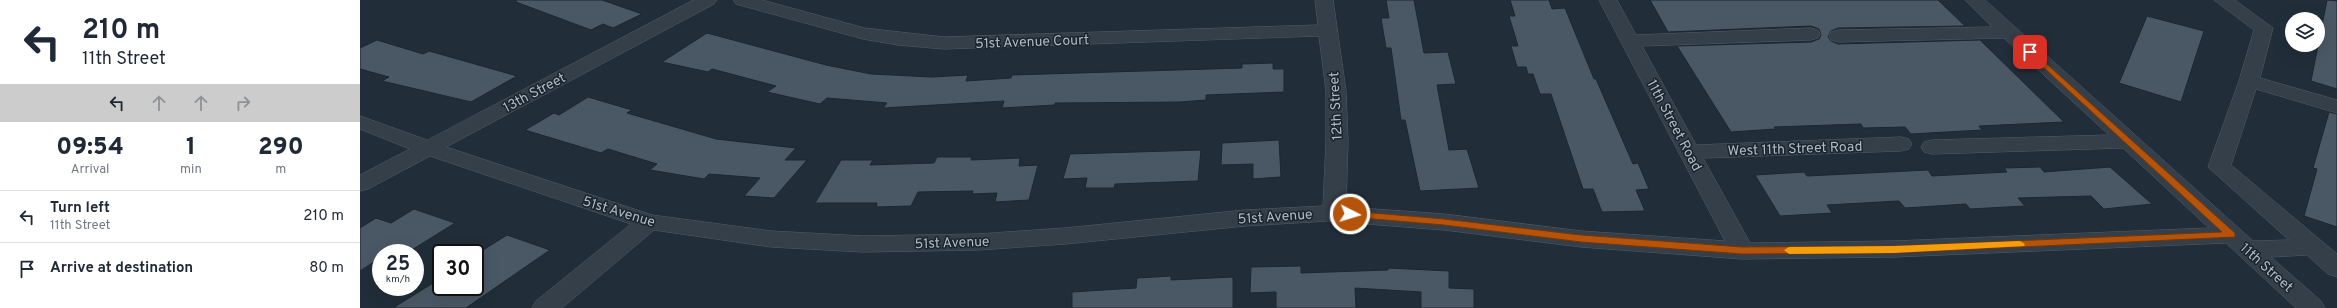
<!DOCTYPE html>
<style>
:root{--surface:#fff;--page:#f2f2f3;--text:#1f2937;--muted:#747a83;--line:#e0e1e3}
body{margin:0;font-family:Overpass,sans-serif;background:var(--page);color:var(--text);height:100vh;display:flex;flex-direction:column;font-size:15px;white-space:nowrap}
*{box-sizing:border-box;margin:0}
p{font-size:13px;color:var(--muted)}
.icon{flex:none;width:22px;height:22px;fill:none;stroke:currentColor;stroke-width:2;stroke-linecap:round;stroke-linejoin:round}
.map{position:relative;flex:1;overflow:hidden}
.details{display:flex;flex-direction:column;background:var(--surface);width:360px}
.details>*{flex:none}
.banner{background:#fff;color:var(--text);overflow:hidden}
.tools{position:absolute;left:1925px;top:12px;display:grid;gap:8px}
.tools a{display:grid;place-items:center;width:40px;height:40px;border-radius:50%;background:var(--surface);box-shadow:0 4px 16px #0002;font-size:20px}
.speed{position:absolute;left:12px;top:244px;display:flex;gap:8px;font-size:20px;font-weight:700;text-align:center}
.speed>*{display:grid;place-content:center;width:52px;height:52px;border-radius:50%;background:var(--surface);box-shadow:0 4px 16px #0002;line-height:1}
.speed small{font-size:10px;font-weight:400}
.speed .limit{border:2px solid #111;border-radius:6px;background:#fff;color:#111}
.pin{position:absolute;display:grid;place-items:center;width:34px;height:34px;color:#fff;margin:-17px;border-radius:8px;box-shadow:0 2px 6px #0006}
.me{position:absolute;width:44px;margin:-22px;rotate:95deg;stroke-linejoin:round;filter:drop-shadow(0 0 3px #0008)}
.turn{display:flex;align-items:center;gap:14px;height:84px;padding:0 16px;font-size:18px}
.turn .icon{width:52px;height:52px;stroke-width:2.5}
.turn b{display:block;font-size:28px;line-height:34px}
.lanes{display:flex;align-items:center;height:38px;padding:0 16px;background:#0003;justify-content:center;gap:20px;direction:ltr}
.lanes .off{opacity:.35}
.eta{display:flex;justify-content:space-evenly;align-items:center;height:68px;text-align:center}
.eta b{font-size:24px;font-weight:800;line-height:28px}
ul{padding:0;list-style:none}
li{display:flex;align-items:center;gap:12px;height:52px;padding:0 16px;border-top:1px solid var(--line)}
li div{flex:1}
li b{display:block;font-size:15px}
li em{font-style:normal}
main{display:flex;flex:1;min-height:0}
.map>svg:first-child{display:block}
.building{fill:#4a5865;stroke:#1c2630}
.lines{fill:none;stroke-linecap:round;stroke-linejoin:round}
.street-casing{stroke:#535d67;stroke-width:1}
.street{fill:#353f49;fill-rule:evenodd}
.route{fill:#b45309;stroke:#753606}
.slow{fill:#f59e0b}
.labels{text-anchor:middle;stroke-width:3;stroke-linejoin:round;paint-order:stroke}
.street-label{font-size:14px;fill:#b0bac6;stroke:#1a242e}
</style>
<main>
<section class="details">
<div class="banner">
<div class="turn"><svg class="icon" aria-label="left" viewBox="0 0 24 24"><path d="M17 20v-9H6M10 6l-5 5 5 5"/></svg><div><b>210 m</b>11th Street</div></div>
<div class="lanes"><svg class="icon" aria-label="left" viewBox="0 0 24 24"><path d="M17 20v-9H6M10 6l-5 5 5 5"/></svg><svg class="icon off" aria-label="ahead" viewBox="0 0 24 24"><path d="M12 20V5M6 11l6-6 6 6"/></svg><svg class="icon off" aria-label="ahead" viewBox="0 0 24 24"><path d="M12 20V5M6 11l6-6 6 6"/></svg><svg class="icon off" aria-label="right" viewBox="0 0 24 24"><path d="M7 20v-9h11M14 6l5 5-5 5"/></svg></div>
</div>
<div class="eta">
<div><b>09:54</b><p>Arrival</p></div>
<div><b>1</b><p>min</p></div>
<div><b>290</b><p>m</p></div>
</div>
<ul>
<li><svg class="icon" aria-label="left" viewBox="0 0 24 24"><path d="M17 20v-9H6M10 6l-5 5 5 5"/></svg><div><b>Turn left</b><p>11th Street</p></div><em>210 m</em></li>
<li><svg class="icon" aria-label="arrive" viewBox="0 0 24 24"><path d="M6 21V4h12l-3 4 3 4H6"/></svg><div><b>Arrive at destination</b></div><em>80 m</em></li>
</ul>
</section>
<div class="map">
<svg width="1977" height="308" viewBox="0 0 1977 308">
<rect width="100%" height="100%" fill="#212e39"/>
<!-- building -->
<g class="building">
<path d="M 156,0 L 242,0 L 282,14 L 253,28 L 243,24 L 231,30 L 156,2 Z"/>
<path d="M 1026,0 L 1054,0 L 1064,53 L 1088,52 L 1096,84 L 1077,85 L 1089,150 L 1107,149 L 1119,188 L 1060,191 L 1045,120 L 1041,120 L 1031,48 L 1026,48 L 1021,18 L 1029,18 Z"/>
<path d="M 1150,0 L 1189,0 L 1192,9 L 1205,8 L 1234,79 L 1236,79 L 1273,164 L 1278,163 L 1289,189 L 1276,190 L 1285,211 L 1242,212 L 1233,189 L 1223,189 L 1191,94 L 1180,94 L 1173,74 L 1168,74 L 1166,67 L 1157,67 L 1151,46 L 1158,46 L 1149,16 L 1155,16 Z"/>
<path d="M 1290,0 L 1578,0 L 1605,26 L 1478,28 L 1471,31 L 1468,37 L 1471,41 L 1478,44 L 1620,40 L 1704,122 L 1619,126 L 1622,130 L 1551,134 L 1545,127 L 1503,128 L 1501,124 L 1414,127 L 1416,129 L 1371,132 L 1317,46 L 1451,42 L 1459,39 L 1461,35 L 1459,29 L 1451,26 L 1308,32 Z"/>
<path d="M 1967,0 L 1977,1 L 1977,89 L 1951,81 Z"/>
<path d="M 1787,16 L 1844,31 L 1821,102 L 1759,83 Z"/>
<path d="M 347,33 L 466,65 L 511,74 L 572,77 L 608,75 L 606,81 L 651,78 L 652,75 L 882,68 L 882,64 L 913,63 L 913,69 L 924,69 L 924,92 L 846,95 L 846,100 L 820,102 L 695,103 L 695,105 L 642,108 L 644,101 L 523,108 L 527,103 L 467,98 L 460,104 L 407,92 L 416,86 L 352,69 L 348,72 L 302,62 Z"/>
<path d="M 17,40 L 63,54 L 69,51 L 157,76 L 111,102 L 22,81 L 29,77 L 0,69 L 0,48 Z"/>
<path d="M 228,97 L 272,110 L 267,113 L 356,139 L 436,148 L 425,160 L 447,160 L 414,198 L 384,196 L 400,178 L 349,174 L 344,179 L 290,170 L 297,164 L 248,149 L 241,153 L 165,130 L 194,113 L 199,115 Z"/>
<path d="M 1969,112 L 1977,114 L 1977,227 L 1944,216 L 1957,169 L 1953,168 Z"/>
<path d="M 919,140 L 921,177 L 893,179 L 893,164 L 861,165 L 862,143 Z"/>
<path d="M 841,150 L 838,181 L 755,184 L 754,188 L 725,188 L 727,178 L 703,179 L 710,154 Z"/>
<path d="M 577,157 L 612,157 L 611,160 L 660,158 L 659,166 L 678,165 L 669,200 L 635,202 L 637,193 L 612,194 L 613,191 L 558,192 L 551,206 L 516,207 L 517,203 L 455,203 L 481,160 L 513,160 L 510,165 L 574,163 Z"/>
<path d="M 1680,167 L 1684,172 L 1750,167 L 1792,204 L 1744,209 L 1731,196 L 1658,198 L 1665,206 L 1610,209 L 1606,204 L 1545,208 L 1539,201 L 1467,205 L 1472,213 L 1420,216 L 1395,175 L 1444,172 L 1447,176 L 1568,170 L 1572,176 L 1647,172 L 1644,168 Z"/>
<path d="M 54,209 L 95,223 L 47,253 L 21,253 L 21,262 L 17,260 L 0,271 L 0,228 L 16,218 L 31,223 Z"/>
<path d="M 147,235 L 190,250 L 106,308 L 33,308 L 81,278 L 81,287 L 115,287 L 115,255 Z"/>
<path d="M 941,266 L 941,273 L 1028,270 L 1028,268 L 1089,271 L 1089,288 L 1114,289 L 1114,308 L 1061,308 L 1061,292 L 995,288 L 996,308 L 916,308 L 916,292 L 890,293 L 891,267 Z"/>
<path d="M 811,276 L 811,280 L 873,277 L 873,308 L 712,308 L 712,292 L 776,288 L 777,278 Z"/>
</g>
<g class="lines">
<!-- street casing -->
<g class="street-casing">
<path id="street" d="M 334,0 L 357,0 L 354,4 L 86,147 L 292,215 L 411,231 L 503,236 L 618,234 L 705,228 L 885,210 L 963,206 L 966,141 L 966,91 L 959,36 L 584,49 L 538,45 L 503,39 L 376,4 L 373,0 L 402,0 L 504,28 L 584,37 L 958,25 L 955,0 L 973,0 L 986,91 L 988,141 L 986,207 L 1084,214 L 1221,231 L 1365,241 L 1239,0 L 1257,0 L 1276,35 L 1451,28 L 1458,30 L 1460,34 L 1458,38 L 1451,40 L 1282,46 L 1336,145 L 1541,137 L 1549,139 L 1552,144 L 1549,149 L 1541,151 L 1343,158 L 1390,243 L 1534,241 L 1849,228 L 1763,148 L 1572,154 L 1564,152 L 1561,147 L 1564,142 L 1572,140 L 1749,135 L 1644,38 L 1478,42 L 1471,40 L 1469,36 L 1471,32 L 1478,30 L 1632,27 L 1605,0 L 1625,0 L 1893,241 L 1929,240 L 1848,167 L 1879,81 L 1894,30 L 1854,0 L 1875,0 L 1913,28 L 1900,78 L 1977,100 L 1977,113 L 1896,89 L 1871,165 L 1977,254 L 1977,277 L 1968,274 L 1947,255 L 1911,257 L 1961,301 L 1965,308 L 1936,308 L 1866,243 L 1534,257 L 1382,259 L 1221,247 L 1084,230 L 968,221 L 885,226 L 705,244 L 618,250 L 503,252 L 411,247 L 294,230 L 202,308 L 172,308 L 176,301 L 271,224 L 70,156 L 8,189 L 0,191 L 0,175 L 50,149 L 0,129 L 0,116 L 67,140 Z"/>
</g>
<!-- street -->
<use href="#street" class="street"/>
</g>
<!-- route -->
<path class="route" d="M 1670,49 L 1875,233 L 1875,237 L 1534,253 L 1382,254 L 1221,242 L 1084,225 L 990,217 L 985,214 L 990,211 L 1084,219 L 1221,235 L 1382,247 L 1534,246 L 1862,232 L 1668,53 L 1666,52 Z"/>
<!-- slow -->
<path class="slow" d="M 1660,241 L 1665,244 L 1664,246 L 1534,253 L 1429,254 L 1424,250 L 1429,247 L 1534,246 Z"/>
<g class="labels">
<!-- street labels -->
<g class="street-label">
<text transform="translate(672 41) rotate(-2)" y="5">51st Avenue Court</text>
<text transform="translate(174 92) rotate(-28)" y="5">13th Street</text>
<text transform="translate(975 106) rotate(-93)" y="5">12th Street</text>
<text transform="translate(1315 125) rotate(62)" y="5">11th Street Road</text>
<text transform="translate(1435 148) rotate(-2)" y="5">West 11th Street Road</text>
<text transform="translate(259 211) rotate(17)" y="5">51st Avenue</text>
<text transform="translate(915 216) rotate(-4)" y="5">51st Avenue</text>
<text transform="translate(592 242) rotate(-2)" y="5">51st Avenue</text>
<text transform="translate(1907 267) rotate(42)" y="5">11th Street</text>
</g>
</g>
</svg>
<div class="tools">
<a><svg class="icon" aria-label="layers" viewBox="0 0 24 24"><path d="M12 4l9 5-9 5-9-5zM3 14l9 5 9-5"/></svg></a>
</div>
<div class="speed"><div>25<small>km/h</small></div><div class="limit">30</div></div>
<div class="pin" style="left:1670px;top:52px;background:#d93025"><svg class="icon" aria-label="arrive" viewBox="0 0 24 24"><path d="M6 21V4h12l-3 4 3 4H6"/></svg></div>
<svg class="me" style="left:990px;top:214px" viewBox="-20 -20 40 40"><circle r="17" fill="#b45309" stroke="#fff" stroke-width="3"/><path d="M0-11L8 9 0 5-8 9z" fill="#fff"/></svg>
</div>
</main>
